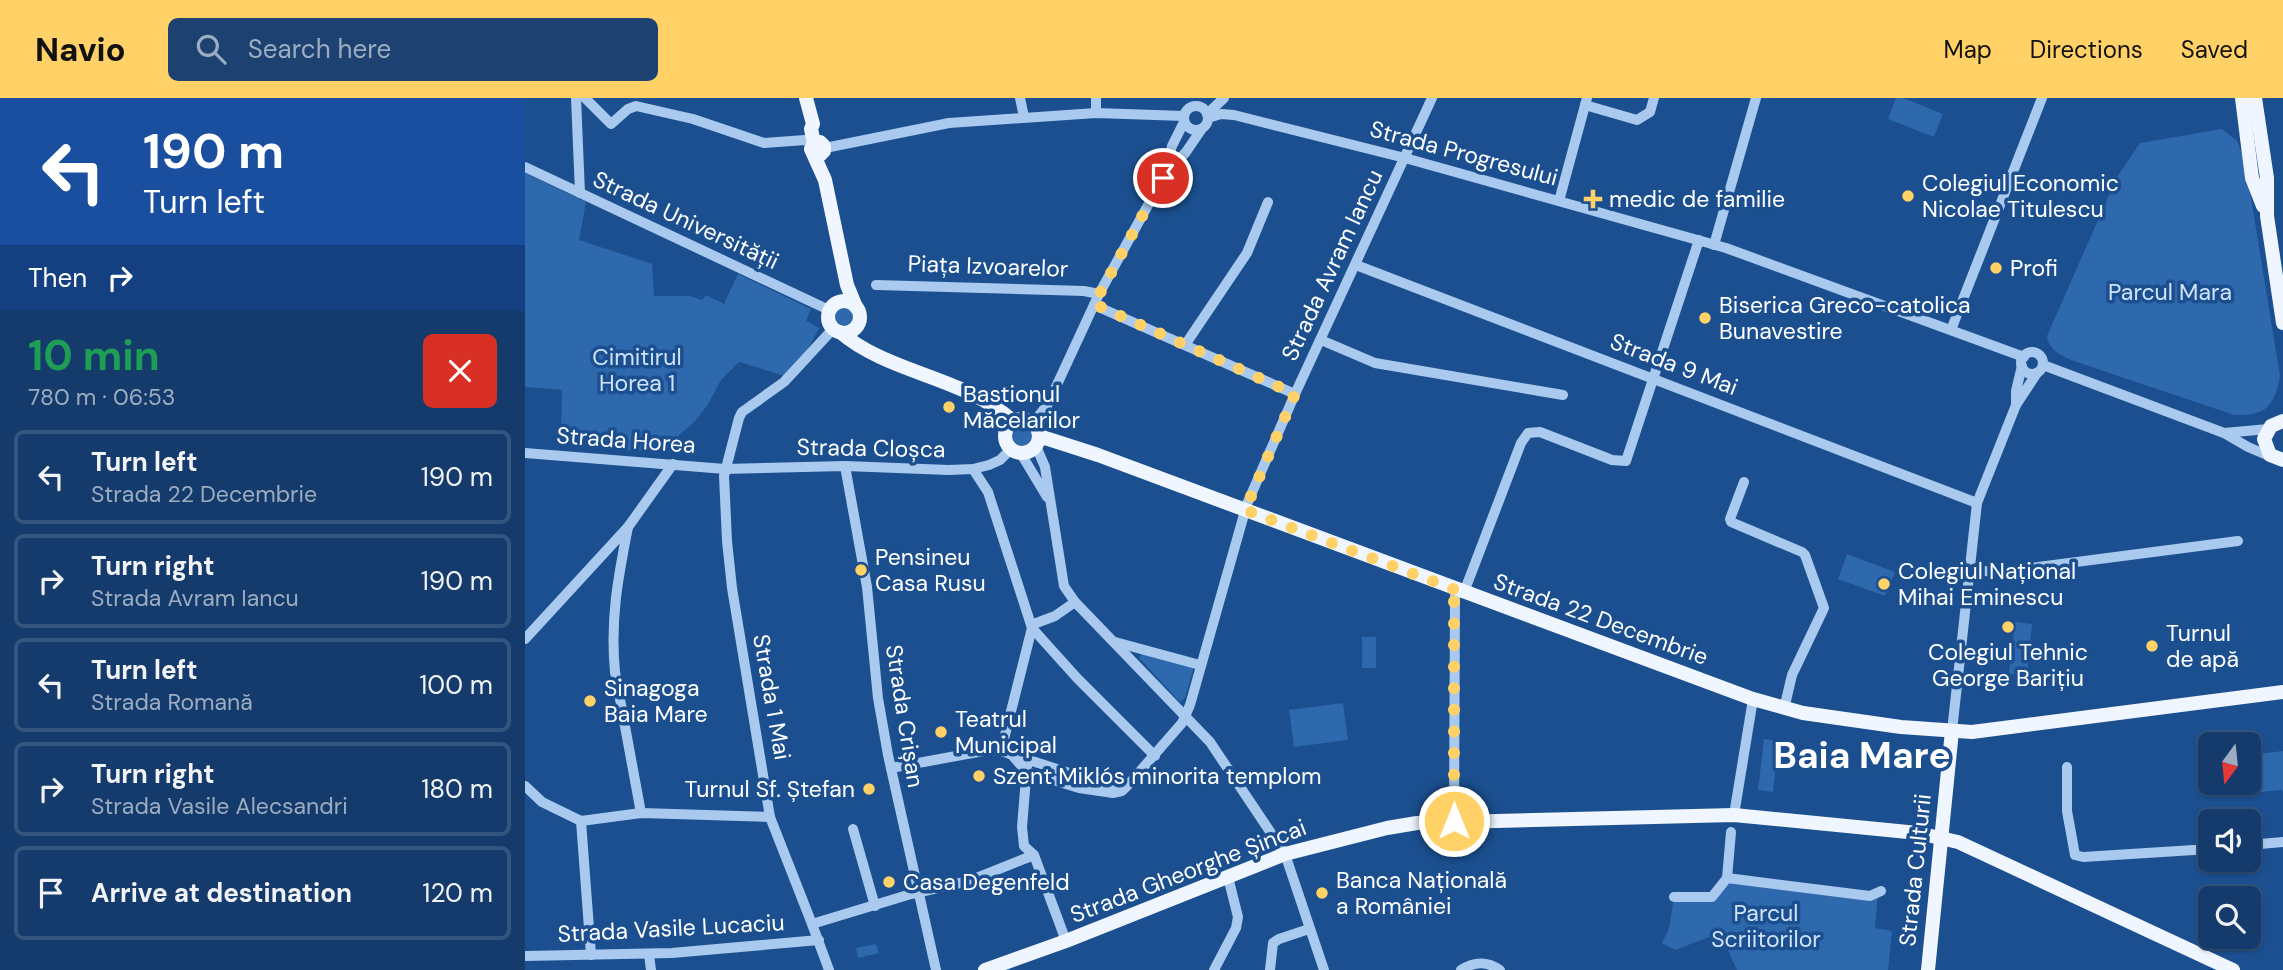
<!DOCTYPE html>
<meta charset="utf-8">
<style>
:root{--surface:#143b6b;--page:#1d4271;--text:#f1f3f6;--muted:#9dadc1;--line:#33557e;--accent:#ffd166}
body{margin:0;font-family:"DM Sans",sans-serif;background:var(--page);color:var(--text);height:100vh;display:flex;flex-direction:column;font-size:26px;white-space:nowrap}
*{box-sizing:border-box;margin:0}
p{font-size:23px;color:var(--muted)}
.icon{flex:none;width:38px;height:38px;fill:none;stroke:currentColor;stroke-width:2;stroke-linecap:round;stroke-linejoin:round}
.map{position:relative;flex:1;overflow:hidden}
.side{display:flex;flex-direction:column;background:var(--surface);width:525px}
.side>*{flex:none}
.hud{background:#1a4fa0;color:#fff;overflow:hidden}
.needle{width:46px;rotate:195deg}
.fabs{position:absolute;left:1673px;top:634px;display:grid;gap:14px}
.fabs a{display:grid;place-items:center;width:63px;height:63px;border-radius:10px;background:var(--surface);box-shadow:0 2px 5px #0004,0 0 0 2px var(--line);font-size:35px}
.pin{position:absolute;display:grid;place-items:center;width:60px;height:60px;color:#fff;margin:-30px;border:4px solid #fff;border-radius:50%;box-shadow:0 2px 7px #0007}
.me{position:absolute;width:77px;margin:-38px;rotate:0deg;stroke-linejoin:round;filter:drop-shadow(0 0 5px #0008)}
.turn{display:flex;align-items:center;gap:24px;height:147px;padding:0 28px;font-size:32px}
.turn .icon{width:91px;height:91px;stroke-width:2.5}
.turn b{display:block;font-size:49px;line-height:60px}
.then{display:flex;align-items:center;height:66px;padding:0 28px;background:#0003;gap:14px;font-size:26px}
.round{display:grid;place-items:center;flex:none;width:74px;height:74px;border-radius:10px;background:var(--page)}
.headline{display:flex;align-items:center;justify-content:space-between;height:119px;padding:0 28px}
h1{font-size:42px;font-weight:700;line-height:52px;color:#1e9e55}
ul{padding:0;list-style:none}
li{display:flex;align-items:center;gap:21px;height:94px;margin:0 14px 10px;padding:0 14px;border:4px solid var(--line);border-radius:10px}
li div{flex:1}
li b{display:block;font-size:26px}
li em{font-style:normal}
header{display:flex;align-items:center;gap:42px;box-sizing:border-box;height:98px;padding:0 35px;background:var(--accent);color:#111}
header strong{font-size:33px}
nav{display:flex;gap:38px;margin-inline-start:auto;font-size:24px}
.search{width:490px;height:63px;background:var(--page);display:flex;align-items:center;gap:18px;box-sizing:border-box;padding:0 24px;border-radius:10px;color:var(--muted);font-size:26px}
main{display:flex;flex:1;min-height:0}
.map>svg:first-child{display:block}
.green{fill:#2e69ad}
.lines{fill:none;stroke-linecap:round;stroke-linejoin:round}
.minor{stroke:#a9c9ee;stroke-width:10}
.major{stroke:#f0f6ff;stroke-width:14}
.route{stroke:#ffd166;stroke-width:12;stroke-dasharray:0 21.6}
.poi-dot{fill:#ffd166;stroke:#1b4f8f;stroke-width:2.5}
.labels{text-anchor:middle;stroke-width:7;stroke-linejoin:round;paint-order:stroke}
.street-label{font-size:23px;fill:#fff;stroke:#1b4f8f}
.poi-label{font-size:23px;fill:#fff;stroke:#1b4f8f;text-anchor:start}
.park-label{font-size:23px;fill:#cfe3fa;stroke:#1b4f8f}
.town-label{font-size:37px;font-weight:bold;fill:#fff;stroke:#1b4f8f}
</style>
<header>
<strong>Navio</strong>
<div class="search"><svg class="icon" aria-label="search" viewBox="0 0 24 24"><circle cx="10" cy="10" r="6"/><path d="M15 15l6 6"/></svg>Search here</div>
<nav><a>Map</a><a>Directions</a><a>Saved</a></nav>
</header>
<main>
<section class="side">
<div class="hud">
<div class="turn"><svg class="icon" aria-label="left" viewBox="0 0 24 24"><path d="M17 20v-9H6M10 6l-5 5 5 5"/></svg><div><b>190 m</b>Turn left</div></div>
<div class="then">Then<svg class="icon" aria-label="right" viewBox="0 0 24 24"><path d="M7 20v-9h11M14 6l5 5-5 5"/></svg></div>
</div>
<div class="headline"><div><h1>10 min</h1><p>780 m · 06:53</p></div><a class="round" style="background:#d93025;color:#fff"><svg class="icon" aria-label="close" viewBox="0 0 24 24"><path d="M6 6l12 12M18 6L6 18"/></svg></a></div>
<ul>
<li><svg class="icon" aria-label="left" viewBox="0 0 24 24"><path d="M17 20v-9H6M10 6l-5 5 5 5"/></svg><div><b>Turn left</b><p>Strada 22 Decembrie</p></div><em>190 m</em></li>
<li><svg class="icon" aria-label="right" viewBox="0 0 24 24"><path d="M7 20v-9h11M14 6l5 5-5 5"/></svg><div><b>Turn right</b><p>Strada Avram Iancu</p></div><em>190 m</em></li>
<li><svg class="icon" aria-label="left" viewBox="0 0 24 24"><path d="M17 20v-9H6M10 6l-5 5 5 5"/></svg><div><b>Turn left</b><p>Strada Romană</p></div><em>100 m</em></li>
<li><svg class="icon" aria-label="right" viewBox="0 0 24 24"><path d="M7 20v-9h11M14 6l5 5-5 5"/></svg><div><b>Turn right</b><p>Strada Vasile Alecsandri</p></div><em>180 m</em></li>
<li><svg class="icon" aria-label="arrive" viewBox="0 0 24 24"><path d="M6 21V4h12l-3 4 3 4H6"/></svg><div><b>Arrive at destination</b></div><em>120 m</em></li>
</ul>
</section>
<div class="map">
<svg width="1758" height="872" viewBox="0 0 1758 872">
<rect width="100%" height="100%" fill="#1b4f8f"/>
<!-- green -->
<g class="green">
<path d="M 1371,0 L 1378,0 L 1418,16 L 1409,39 L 1363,21 Z"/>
<path d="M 1697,31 L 1712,43 L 1720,63 L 1755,278 C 1749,309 1741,318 1709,317 L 1546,262 C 1534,256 1524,252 1522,238 L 1592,79 L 1615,45 Z"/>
<path d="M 0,75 L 61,104 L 54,142 L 127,166 L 129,198 L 165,198 L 177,202 L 181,197 L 199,206 L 213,176 L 286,211 L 281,223 L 294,230 L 282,253 L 260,278 L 214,264 L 196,282 L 182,308 L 169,324 L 134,355 L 36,346 L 37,292 L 0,289 Z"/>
<circle cx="319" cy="219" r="12"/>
<circle cx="497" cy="338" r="13"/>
<path d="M 1322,456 L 1370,474 L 1360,498 L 1313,481 Z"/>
<path d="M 1490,524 L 1507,526 L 1502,577 L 1484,576 Z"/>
<rect x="837" y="539" width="14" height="31"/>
<path d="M 618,554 L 669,568 L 660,600 L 655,604 L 614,560 Z"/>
<path d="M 818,605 L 823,642 L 769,649 L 764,612 Z"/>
<path d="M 1239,641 L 1254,643 L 1248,694 L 1233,692 Z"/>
<path d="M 1758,653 L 1758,695 L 1757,692 L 1736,694 L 1735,679 L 1724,680 L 1724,657 Z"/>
<path d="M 1202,780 L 1353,794 L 1350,830 L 1367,833 L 1363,872 L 1212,872 L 1195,835 L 1150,852 L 1137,845 L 1144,831 L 1149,799 L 1187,799 Z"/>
<path d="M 351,846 L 354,855 L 333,860 L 331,850 Z"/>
</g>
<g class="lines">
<!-- minor -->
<g class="minor">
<path d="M 51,0 L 55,95"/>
<path d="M 60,0 L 86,26 L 103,11 L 111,8 L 168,21 L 239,45 L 280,42 L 288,46"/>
<path d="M 495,0 L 499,19"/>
<path d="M 1060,7 L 1112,22 L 1125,14 L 1129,0"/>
<circle cx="671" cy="20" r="12"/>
<path d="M 571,15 L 571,0"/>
<path d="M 682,16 L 699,0"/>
<path d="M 683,20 L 696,16 L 709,17 L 880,60 L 1201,150 L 1499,259"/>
<path d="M 300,50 L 424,25 L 571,15 L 659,18"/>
<path d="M 0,69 L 304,212"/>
<path d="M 639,78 L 661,54 L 676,32"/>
<path d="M 1034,103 L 1062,0"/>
<path d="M 1189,147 L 1231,0"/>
<path d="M 831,167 L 1452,405"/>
<path d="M 351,187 L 559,193 L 574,196"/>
<path d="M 569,207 L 770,296"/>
<path d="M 1426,232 L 1517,0"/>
<path d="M 796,242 L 850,265 L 1038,297"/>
<path d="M 660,247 L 722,155 L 743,104"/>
<circle cx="1507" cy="265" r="11"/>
<path d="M 1518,267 L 1699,335 L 1723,349 L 1749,360"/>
<path d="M 1491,307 L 1491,293 L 1497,268"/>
<path d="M 508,325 L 523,306 L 574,196 L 638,80 L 647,48 L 659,24"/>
<path d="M 1699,335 L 1743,331"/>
<path d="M 511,348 L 520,369 L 539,488 L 550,504 L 685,644 L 760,756 L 799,872"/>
<path d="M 495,354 L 522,399"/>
<path d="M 0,355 L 200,371 L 320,368 L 424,372 L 448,371 L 464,367 L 475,362 L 486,351"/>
<path d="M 320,368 L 342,489 L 353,600 L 363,657 L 411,872"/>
<path d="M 448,371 L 463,394 L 507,530 L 476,653"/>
<path d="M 1219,384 L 1205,421 L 1206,424 L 1277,454 L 1280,457 L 1299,510 L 1267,577 L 1259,611"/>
<path d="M 103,429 C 93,480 85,521 90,574 L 116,715"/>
<path d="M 1443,472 L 1474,474 L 1713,443"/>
<path d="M 506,527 L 530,518 L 550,504"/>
<path d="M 507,530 L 552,580 L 630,658"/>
<path d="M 0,541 L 103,429 L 148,366"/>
<path d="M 590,544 L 675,567"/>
<path d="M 1427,633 L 1452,405 L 1491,307 L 1512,275"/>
<path d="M 486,656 L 502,674 L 554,690 L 588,695 L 597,693 L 603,687 L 657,625 L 665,607 L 722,406 L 770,296 L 907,0"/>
<path d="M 502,668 L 497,729 L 499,748 L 509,757 L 541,843"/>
<path d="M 1542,669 L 1542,713 L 1550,757 L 1558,759 L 1685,751"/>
<path d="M 366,670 L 464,652 L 476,653 L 597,692"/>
<path d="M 0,688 L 17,704 L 56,723 L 116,715 L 245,719"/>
<path d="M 1209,717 L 1228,601"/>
<path d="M 56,723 L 66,857"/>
<path d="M 929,723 L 930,498 L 941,489 L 996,345 L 1003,335 L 1015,334 L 1087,362 L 1101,363 L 1174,142"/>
<path d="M 328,731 L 350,808"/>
<path d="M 1724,747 L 1758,744"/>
<path d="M 1202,780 L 1206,734"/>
<path d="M 1149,799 L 1187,799 L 1202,780 L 1345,798 L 1356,793"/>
<path d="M 287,826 L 245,719 L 207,490 L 202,443 L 199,378 L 214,320 L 217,314 L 259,284 L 308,231"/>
<path d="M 124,856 L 126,872"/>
<path d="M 0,858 L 147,855 L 294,842"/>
<path d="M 304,872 L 287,826 L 386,796 L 444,783 L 509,757"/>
<path d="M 689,872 L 711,830 L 713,819 L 703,779"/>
<path d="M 745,872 L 748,845 L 754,841 L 784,831"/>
<path d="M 936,872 C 950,863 962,863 975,872"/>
</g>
<!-- major -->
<g class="major">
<path d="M 281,0 L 288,26 L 286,31 L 289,45"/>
<path d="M 1717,0 L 1727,80 L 1738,108"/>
<path d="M 1730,0 L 1742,80 L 1742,118 L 1758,225"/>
<path d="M 290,57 L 295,57 L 299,53 L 299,48 L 295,44 L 289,45 L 286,51 L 300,82 L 322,187 L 331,209"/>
<circle cx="319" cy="219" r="16"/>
<path d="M 315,234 C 364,276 440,279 488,323"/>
<circle cx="497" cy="338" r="17"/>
<path d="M 1758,323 L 1746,328 L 1739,341 L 1745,357 L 1758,362"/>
<path d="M 514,338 L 573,357 L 1228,601 L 1278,615 L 1376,629 L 1447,634 L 1758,594"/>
<path d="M 460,872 L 541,843 L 760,756 L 862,730 L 892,725 L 1209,717 L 1393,735 L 1433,744 L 1708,872"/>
<path d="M 1403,872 L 1427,633"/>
</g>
</g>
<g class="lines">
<!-- route -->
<path class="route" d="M 638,80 L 569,206 L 770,296 L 720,412 L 936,494 L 930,498 L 929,503 L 929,723"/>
</g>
<!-- markers -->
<g class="poi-dot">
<circle cx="1383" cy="98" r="7"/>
<path d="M1064.5 90.5h7v7h7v7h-7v7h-7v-7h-7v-7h7z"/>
<circle cx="1471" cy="170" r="7"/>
<circle cx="1180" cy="220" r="7"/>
<circle cx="424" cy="309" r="7"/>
<circle cx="336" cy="472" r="7"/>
<circle cx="1359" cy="486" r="7"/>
<circle cx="1483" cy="529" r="7"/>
<circle cx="1627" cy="548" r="7"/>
<circle cx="65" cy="603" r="7"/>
<circle cx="416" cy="634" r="7"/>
<circle cx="454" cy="678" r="7"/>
<circle cx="344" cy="691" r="7"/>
<circle cx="364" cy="784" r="7"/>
<circle cx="797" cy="795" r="7"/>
</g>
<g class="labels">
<!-- street labels -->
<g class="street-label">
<text transform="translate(939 55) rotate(15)" y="8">Strada Progresului</text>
<text transform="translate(161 122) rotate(25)" y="8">Strada Universității</text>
<text transform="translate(807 167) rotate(-65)" y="8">Strada Avram Iancu</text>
<text transform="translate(463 168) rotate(2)" y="8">Piața Izvoarelor</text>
<text transform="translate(1149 266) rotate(21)" y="8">Strada 9 Mai</text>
<text transform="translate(101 342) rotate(4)" y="8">Strada Horea</text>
<text transform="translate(346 350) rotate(1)" y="8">Strada Cloșca</text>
<text transform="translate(1076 521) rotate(20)" y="8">Strada 22 Decembrie</text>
<text transform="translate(247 599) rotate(80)" y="8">Strada 1 Mai</text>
<text transform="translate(380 618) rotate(81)" y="8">Strada Crișan</text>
<text transform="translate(1390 772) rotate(-84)" y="8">Strada Culturii</text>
<text transform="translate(663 773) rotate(-21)" y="8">Strada Gheorghe Șincai</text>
<text transform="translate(146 830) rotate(-3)" y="8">Strada Vasile Lucaciu</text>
</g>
<!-- poi labels -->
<g class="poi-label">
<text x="1397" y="93">Colegiul Economic<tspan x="1397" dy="26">Nicolae Titulescu</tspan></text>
<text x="1084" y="109">medic de familie</text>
<text x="1485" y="178">Profi</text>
<text x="1194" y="215">Biserica Greco-catolica<tspan x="1194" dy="26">Bunavestire</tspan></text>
<text x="438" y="304">Bastionul<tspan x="438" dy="26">Măcelarilor</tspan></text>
<text x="350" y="467">Pensineu<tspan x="350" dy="26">Casa Rusu</tspan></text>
<text x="1373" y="481">Colegiul Național<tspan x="1373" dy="26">Mihai Eminescu</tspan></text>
<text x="1641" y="543">Turnul<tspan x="1641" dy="26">de apă</tspan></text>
<text x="1483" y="562" text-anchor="middle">Colegiul Tehnic<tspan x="1483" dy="26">George Barițiu</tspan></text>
<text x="79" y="598">Sinagoga<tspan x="79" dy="26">Baia Mare</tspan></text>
<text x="430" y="629">Teatrul<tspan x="430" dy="26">Municipal</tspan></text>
<text x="468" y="686">Szent Miklós minorita templom</text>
<text x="330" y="699" text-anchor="end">Turnul Sf. Ștefan</text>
<text x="811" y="790">Banca Națională<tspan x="811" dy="26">a României</tspan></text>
<text x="378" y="792">Casa Degenfeld</text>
</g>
<!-- park labels -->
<g class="park-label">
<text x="1645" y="202">Parcul Mara</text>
<text x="112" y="267">Cimitirul<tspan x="112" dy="26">Horea 1</tspan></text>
<text x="1241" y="823">Parcul<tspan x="1241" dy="26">Scriitorilor</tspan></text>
</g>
<!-- town labels -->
<g class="town-label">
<text x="1337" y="670">Baia Mare</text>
</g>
</g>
</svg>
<div class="fabs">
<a><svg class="needle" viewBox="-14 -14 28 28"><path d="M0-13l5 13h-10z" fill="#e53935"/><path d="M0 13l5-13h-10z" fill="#9dadc1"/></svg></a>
<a><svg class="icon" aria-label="sound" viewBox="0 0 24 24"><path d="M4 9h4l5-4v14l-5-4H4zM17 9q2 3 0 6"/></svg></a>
<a><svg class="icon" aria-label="search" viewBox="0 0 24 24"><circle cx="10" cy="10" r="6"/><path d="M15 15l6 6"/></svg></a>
</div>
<div class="pin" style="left:638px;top:80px;background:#d93025"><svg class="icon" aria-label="arrive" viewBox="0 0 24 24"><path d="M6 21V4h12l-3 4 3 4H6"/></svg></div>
<svg class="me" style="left:929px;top:723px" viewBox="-20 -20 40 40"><circle r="17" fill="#ffd166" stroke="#fff" stroke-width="3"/><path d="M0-11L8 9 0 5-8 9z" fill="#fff"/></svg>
</div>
</main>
